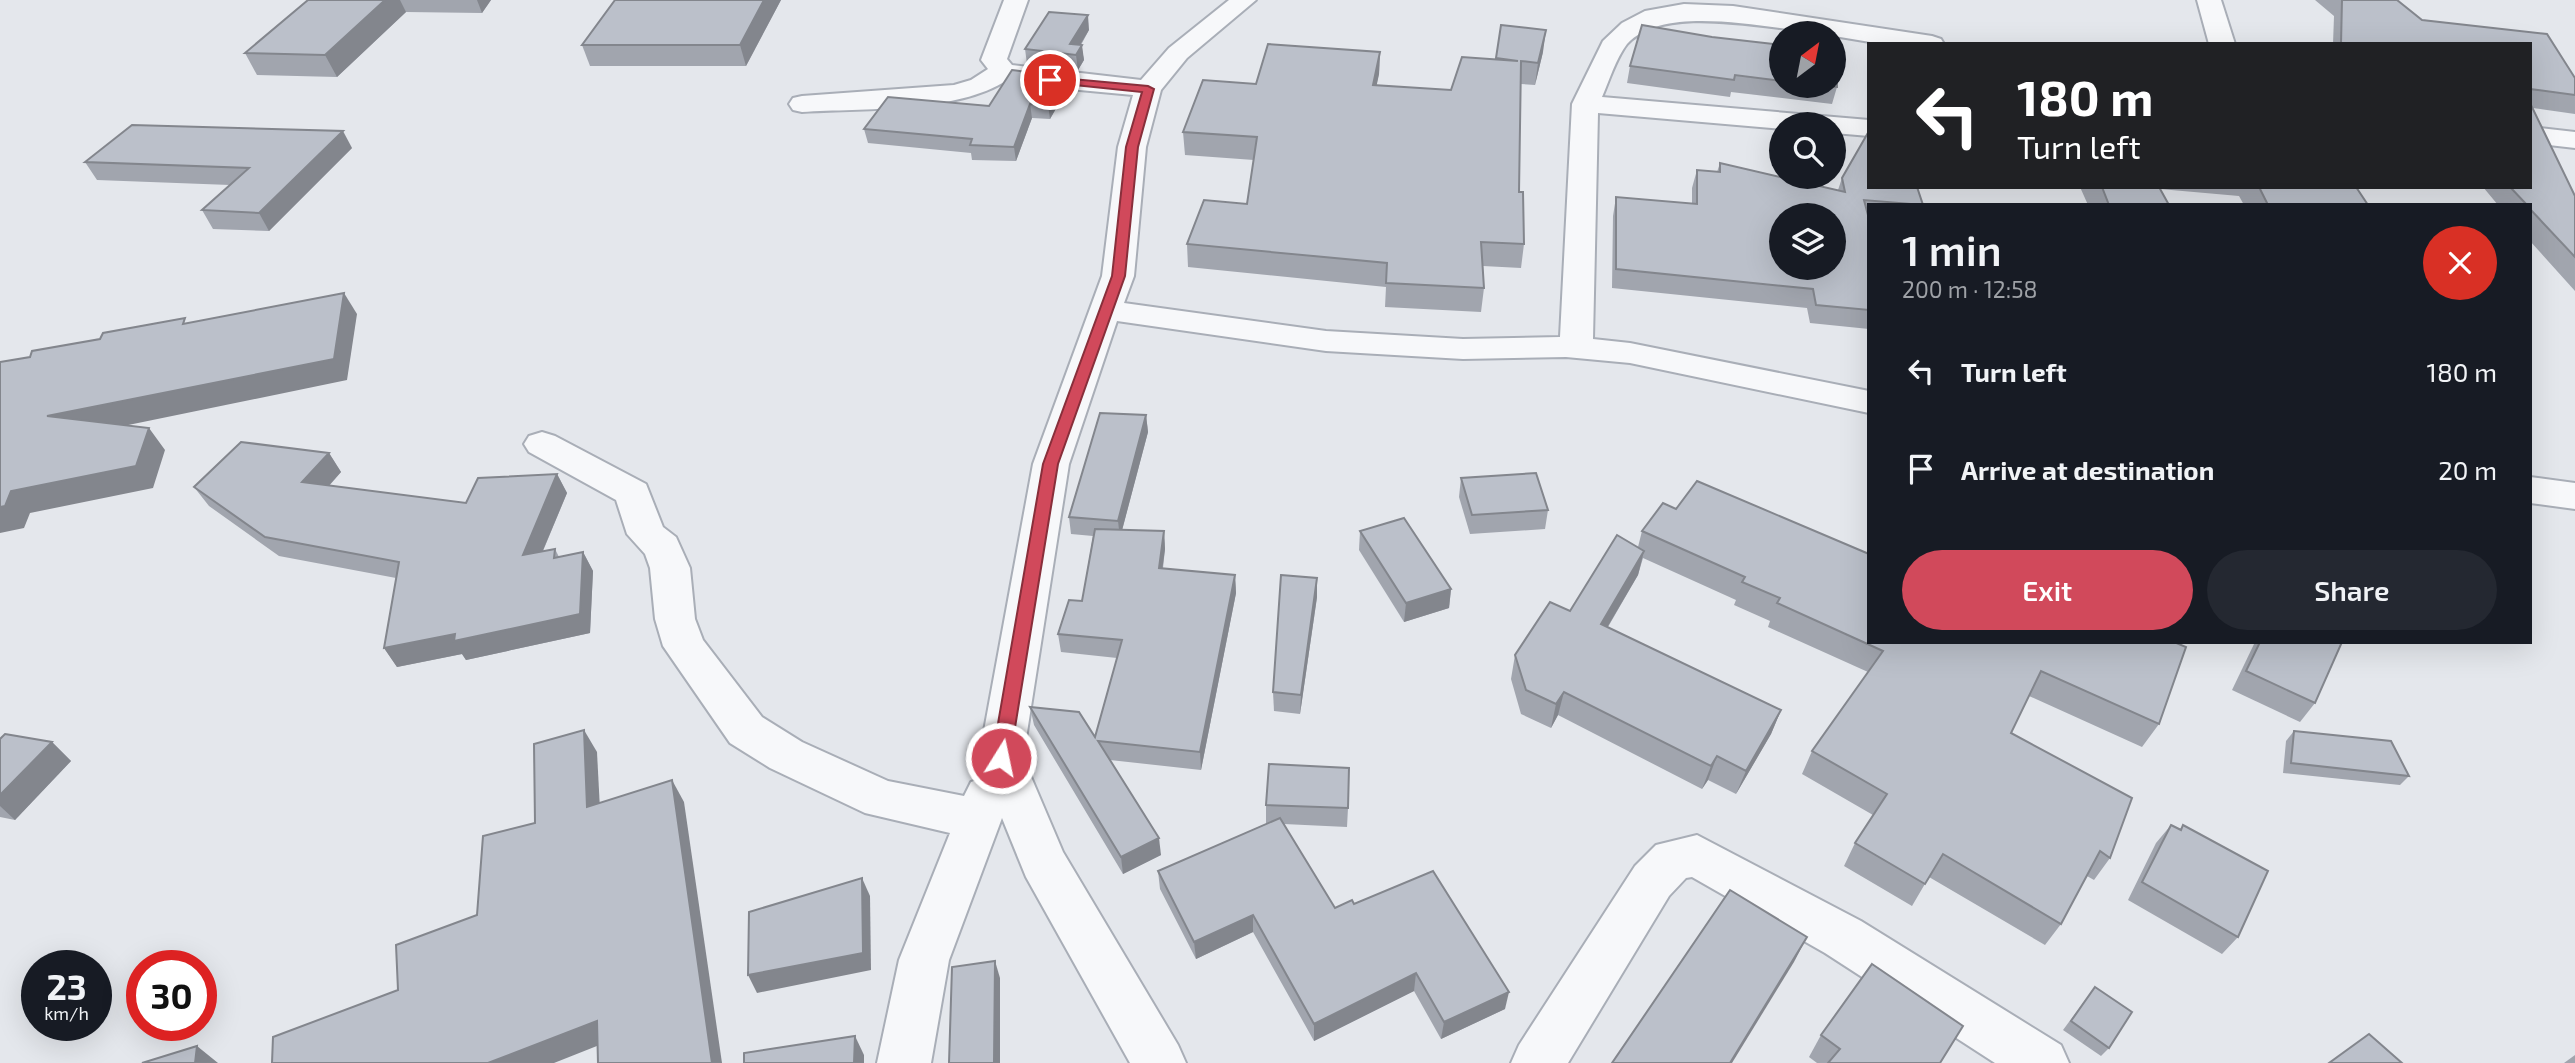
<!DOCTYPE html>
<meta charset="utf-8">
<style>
:root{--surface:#171b24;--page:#242831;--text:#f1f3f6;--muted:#9ea1a6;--accent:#d1495b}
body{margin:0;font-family:"Exo 2",sans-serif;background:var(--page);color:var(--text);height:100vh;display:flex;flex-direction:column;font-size:26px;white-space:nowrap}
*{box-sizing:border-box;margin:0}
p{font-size:23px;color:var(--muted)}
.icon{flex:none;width:38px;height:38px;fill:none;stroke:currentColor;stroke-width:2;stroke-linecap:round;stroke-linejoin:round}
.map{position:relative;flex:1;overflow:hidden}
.panel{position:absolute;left:1867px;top:203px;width:665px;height:441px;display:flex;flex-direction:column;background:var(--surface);border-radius:0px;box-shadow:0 7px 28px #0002}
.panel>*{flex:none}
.banner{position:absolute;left:1867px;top:42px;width:665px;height:147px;border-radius:0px;box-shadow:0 7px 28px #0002;background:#202124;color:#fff;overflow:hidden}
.needle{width:46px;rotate:32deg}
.fabs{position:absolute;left:1769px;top:21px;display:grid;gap:14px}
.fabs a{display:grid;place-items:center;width:77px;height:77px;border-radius:50%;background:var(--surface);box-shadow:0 7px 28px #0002;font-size:35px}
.speed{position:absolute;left:21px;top:950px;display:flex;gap:14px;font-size:35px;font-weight:700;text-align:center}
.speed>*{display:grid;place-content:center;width:91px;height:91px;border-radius:50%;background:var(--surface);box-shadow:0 7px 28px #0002;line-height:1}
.speed small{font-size:18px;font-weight:400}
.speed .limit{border:10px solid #d22;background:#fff;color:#111}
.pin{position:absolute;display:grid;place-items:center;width:60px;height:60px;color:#fff;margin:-30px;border:4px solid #fff;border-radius:50%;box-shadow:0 2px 7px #0007}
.me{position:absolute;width:77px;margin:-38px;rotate:10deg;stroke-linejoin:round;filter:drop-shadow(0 0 5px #0008)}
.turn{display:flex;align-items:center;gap:24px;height:147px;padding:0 35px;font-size:32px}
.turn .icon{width:91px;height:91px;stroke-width:2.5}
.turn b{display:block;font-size:49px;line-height:60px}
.round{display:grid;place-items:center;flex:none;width:74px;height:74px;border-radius:37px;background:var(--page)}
.head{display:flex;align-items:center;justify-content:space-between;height:119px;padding:0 35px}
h1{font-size:42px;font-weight:600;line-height:52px}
.button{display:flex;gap:14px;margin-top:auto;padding:14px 35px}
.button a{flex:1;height:80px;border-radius:42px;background:var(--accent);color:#fff;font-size:28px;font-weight:600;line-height:80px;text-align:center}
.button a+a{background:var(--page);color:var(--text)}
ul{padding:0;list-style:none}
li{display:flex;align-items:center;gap:21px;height:98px;padding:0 35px}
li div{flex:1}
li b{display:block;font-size:26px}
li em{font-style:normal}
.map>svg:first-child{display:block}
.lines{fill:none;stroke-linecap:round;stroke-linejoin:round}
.minor-casing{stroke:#a9aeb7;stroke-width:4}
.minor{fill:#f7f8fa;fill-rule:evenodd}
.wall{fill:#a1a5ae}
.shaded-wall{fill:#83868d}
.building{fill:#bbc0ca;stroke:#83868d;stroke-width:2;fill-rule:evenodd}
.route{fill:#d1495b;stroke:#882f3b;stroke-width:2}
</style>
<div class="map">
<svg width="2575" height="1063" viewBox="0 0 2575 1063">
<rect width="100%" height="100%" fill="#e4e7ec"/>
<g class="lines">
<!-- minor casing -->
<g class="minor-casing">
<g id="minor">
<path d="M 1004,0 L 1028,0 L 1007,59 L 1012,65 L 1141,80 L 1169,48 L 1229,0 L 1256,0 L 1187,58 L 1161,90 L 1146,147 L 1134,276 L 1124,303 L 1326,331 L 1463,339 L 1560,337 L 1572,104 L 1603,41 L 1622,23 L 1645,11 L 1684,4 L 1733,6 L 1932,36 L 1941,39 L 1944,44 L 1882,44 L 1834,36 L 1834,33 C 1778,33 1669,0 1627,44 C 1616,58 1609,81 1602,97 L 1869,120 L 1869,136 L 1834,133 L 1834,124 L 1782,124 L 1782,129 L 1598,113 L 1593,339 L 1630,343 L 1869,391 L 1869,413 L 1630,363 L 1566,357 L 1463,359 L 1326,351 L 1117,321 L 1069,464 L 1023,758 L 1063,852 L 1178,1045 L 1186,1063 L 1130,1063 L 1026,877 L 1002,818 L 949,960 L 931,1063 L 877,1063 L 899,960 L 950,833 L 865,813 L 770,768 L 730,743 L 663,646 L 655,619 L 650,568 L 645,554 L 627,534 L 616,500 L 529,452 L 524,444 L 529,436 L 542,432 L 555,436 L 646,484 L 663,527 L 676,537 L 690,568 L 695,619 L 703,640 L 762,717 L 802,742 L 888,781 L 964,796 L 971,782 L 986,777 L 979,758 L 1033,464 L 1102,276 L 1118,147 L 1133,95 L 1026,85 L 1007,80 C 958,113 862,108 802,112 L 793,110 L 789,104 L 793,98 L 802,96 L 954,85 L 971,80 L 988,69 L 981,60 Z"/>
<path d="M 2197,0 L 2221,0 L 2235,44 L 2209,44 Z"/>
<path d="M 2530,127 L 2575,132 L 2575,148 L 2530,143 Z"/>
<path d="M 2530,477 L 2575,483 L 2575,509 L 2530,503 Z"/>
<path d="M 1697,835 L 1861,921 L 2061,1045 L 2069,1063 L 1995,1063 L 1825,953 L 1692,877 L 1686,878 L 1669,896 L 1568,1063 L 1511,1063 L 1519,1045 L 1635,866 L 1656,845 Z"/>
</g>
</g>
<!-- minor -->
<use href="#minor" class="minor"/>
</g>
<!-- wall -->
<g class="wall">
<path d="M 308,0 L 491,0 L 482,13 L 406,12 L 337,77 L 257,75 L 245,53 Z"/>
<path d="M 615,0 L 781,0 L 746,66 L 590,66 L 582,45 Z"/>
<path d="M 2315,0 L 2397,0 L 2422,20 L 2547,34 L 2575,78 L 2575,114 L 2533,108 L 2575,196 L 2575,291 L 2530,241 L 2530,205 L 2498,205 L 2483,187 L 2530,187 L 2530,44 L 2333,44 L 2334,16 Z"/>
<path d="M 1089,30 L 1081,45 L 1084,60 L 1078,70 L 1027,64 L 1025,49 Z"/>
<path d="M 1712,37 L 1782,45 L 1782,86 L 1834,86 L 1837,87 L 1832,104 L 1731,92 L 1730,97 L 1627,83 L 1630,66 Z"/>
<path d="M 1380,52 L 1379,74 L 1376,86 L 1451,90 L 1543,52 L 1535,85 L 1521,84 L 1519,192 L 1524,244 L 1521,268 L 1483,266 L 1484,288 L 1481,312 L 1385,307 L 1386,287 L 1188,267 L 1187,244 L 1247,204 L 1254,160 L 1185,155 L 1183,132 L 1256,84 Z"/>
<path d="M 1064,77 L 1066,91 L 1050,119 L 1032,118 L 1016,161 L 972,160 L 971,153 L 868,143 L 864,129 L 989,106 Z"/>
<path d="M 352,148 L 269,231 L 213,229 L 202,210 L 230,185 L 97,180 L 85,162 Z"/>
<path d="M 1720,163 L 1838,190 L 1842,178 L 1920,205 L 1869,205 L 1869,329 L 1810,323 L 1807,308 L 1612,288 L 1613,216 L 1616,197 L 1692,204 L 1692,188 L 1697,170 L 1717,172 Z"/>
<path d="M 2080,187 L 2356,187 L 2368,205 L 2244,205 L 2239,196 L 2160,189 L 2169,205 L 2088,205 Z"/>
<path d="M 1146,415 L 1148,432 L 1122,530 L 1164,531 L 1165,549 L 1163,568 L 1235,575 L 1236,593 L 1201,770 L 1110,760 L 1161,855 L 1123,874 L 1034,725 L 1030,707 L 1095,737 L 1117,658 L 1061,652 L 1058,634 L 1082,601 L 1093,536 L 1071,534 L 1069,517 Z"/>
<path d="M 329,453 L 341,472 L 329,486 L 466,503 L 557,474 L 567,493 L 543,551 L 555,549 L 559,557 L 583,552 L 593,571 L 590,633 L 466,660 L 462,654 L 397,667 L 384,648 L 396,578 L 279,556 L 209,506 L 194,487 Z"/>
<path d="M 1461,478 L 1548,510 L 1545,529 L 1470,534 L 1459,497 Z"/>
<path d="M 1663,503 L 1869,642 L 2174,642 L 2159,724 L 2142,747 L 2029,696 L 2011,733 L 2110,858 L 2094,880 L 2087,876 L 2061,924 L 2045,945 L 1929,877 L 1912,906 L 1844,866 L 1855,843 L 1873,815 L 1802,774 L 1812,751 L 1868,672 L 1768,627 L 1770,621 L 1734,605 L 1736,600 L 1643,558 L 1638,575 L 1608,627 L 1781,710 L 1771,734 L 1736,794 L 1708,780 L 1702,789 L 1558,715 L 1551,728 L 1521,714 L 1511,679 L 1515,655 L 1570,611 L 1638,547 L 1642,531 Z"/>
<path d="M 1360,531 L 1451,589 L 1449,608 L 1404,622 L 1359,550 Z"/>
<path d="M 1317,578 L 1317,597 L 1300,714 L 1274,711 L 1273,692 Z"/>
<path d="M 2255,642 L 2342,642 L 2315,703 L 2300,722 L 2232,690 Z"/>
<path d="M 2294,731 L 2409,776 L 2400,785 L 2283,773 L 2286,741 Z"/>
<path d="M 0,739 L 52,742 L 71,761 L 15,820 L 0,817 Z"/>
<path d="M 1266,805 L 1348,808 L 1347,827 L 1284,824 L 1335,908 L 1354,904 L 1505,1009 L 1441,1039 L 1414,991 L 1314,1041 L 1253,932 L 1196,959 L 1160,889 L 1158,871 L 1268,823 L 1266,823 Z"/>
<path d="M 2171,825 L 2180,829 L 2183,825 L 2238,937 L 2222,954 L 2128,900 L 2156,843 Z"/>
<path d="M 2095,987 L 2109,1048 L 2101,1056 L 2063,1030 Z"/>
<path d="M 1821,1035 L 1940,1063 L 1817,1063 L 1809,1057 Z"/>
<path d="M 2575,1055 L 2575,1063 L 2564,1063 Z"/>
</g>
<!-- shaded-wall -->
<g class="shaded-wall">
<path d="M 385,0 L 400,0 L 406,12 L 337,77 L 325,55 Z"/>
<path d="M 477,0 L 491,0 L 482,13 Z"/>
<path d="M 764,0 L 781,0 L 746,66 L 740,45 Z"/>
<path d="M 1088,15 L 1089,30 L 1074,55 L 1070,44 Z"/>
<path d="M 1546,30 L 1543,52 L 1535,85 L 1538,63 Z"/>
<path d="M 1082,45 L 1084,60 L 1078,70 L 1076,55 Z"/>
<path d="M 1380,52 L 1379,74 L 1372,108 L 1373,85 Z"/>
<path d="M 1064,77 L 1066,91 L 1050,119 L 1048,105 Z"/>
<path d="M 1030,104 L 1032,118 L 1016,161 L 1014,147 Z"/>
<path d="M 343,131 L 352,148 L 269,231 L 259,213 Z"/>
<path d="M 344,293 L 357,314 L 347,380 L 65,438 L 47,416 Z"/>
<path d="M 1146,415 L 1148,432 L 1120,538 L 1118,521 Z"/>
<path d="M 149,428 L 165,450 L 153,488 L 30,513 L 24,528 L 0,533 L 0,507 L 11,491 Z"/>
<path d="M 329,453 L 341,472 L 315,501 L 302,482 Z"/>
<path d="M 557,474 L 567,493 L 533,574 L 523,555 Z"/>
<path d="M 1164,531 L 1165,549 L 1160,586 L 1159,568 Z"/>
<path d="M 1644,551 L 1638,575 L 1595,648 L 1601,624 Z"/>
<path d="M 583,552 L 593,571 L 590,633 L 466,660 L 462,654 L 397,667 L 384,648 Z"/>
<path d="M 1235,575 L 1236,593 L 1201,770 L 1200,752 Z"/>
<path d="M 1317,578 L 1317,597 L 1300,714 L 1301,695 Z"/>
<path d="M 1451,589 L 1449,608 L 1404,622 L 1406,603 Z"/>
<path d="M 1564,692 L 1558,715 L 1551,728 L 1556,704 Z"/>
<path d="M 1781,710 L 1771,734 L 1736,794 L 1746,771 Z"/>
<path d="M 584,730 L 597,752 L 601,829 L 587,807 Z"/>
<path d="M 52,742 L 71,761 L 15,820 L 0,806 L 0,795 Z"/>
<path d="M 1717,756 L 1708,780 L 1702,789 L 1711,766 Z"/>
<path d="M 672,780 L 684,802 L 722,1063 L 712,1063 Z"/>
<path d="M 1159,838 L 1161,855 L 1123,874 L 1121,857 Z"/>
<path d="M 862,878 L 870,896 L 871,970 L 757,993 L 748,975 Z"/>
<path d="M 1253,915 L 1253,932 L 1196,959 L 1194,942 Z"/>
<path d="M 1807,937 L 1794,962 L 1732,1063 L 1730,1063 Z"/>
<path d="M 995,961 L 1000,978 L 1000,1063 L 994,1063 Z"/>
<path d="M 1416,973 L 1414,991 L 1314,1041 L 1314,1024 Z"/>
<path d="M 1509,992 L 1505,1009 L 1441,1039 L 1444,1022 Z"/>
<path d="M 597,1021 L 612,1040 L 554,1063 L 488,1063 Z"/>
<path d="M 855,1036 L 864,1055 L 864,1063 L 854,1063 Z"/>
<path d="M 197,1046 L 218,1063 L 195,1063 Z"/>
</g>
<!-- building -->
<g class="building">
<path d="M 308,0 L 385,0 L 325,55 L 245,53 Z"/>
<path d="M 615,0 L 764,0 L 740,45 L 582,45 Z"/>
<path d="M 2342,0 L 2397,0 L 2422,20 L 2547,34 L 2575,78 L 2575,95 L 2530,89 L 2530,44 L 2341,44 Z"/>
<path d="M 1049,12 L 1088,15 L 1070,44 L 1082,45 L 1076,55 L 1025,49 Z"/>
<path d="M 1501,25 L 1546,30 L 1538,63 L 1521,61 L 1519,192 L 1523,192 L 1524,244 L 1481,242 L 1484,288 L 1386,283 L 1387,263 L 1187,244 L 1204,200 L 1247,204 L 1257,137 L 1183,132 L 1203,80 L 1256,84 L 1268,44 L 1380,52 L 1373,85 L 1451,90 L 1462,57 L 1518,61 L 1496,58 Z"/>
<path d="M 1642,25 L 1712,37 L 1782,45 L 1782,81 L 1735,75 L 1734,80 L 1630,66 Z"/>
<path d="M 1834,51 L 1836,51 L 1837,87 L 1825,86 L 1834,86 Z"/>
<path d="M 1012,70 L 1064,77 L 1048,105 L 1030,104 L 1014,147 L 970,145 L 972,139 L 864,129 L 888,97 L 989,106 Z"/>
<path d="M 2530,103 L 2575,196 L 2575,257 L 2530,209 L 2530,205 L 2527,205 L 2510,187 L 2530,187 Z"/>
<path d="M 132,125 L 343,131 L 259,213 L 202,210 L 249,168 L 85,162 Z"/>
<path d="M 1869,131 L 1869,187 L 1917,187 L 1923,205 L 1864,200 L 1869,219 L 1869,310 L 1816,305 L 1813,289 L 1616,269 L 1616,197 L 1697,204 L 1697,170 L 1720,172 L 1720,163 L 1845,192 L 1842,178 ZM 1782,215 L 1834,215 L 1834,268 L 1782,268 Z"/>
<path d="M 2102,187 L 2159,187 L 2169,205 L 2109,205 Z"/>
<path d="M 2259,187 L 2356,187 L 2368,205 L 2268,205 Z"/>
<path d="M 344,293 L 334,359 L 47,416 L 149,428 L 136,466 L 11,491 L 5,506 L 0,507 L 0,362 L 30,357 L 32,351 L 100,339 L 103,333 L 185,318 L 183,324 Z"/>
<path d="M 1100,413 L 1146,415 L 1118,521 L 1069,517 Z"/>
<path d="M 241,442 L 329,453 L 302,482 L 466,503 L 478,478 L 557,474 L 523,555 L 555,549 L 554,558 L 583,552 L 580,614 L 454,641 L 455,634 L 384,648 L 399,562 L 265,537 L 194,487 Z"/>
<path d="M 1536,473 L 1548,510 L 1472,515 L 1461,478 Z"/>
<path d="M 1697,481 L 1869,554 L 1869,642 L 2174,642 L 2186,647 L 2159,724 L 2041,671 L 2011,733 L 2132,798 L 2110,858 L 2100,851 L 2061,924 L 1943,854 L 1925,884 L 1855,843 L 1887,794 L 1812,751 L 1883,651 L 1777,603 L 1780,598 L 1742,582 L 1745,577 L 1642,531 L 1663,503 L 1676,509 Z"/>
<path d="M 1404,518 L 1451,589 L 1406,603 L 1360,531 Z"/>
<path d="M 1095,529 L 1164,531 L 1159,568 L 1235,575 L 1200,752 L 1098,741 L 1159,838 L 1121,857 L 1030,707 L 1079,712 L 1095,737 L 1122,640 L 1058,634 L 1069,600 L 1082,601 Z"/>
<path d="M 1617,535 L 1644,551 L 1601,624 L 1781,710 L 1746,771 L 1717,756 L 1711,766 L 1564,692 L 1556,704 L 1526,690 L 1515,655 L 1550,602 L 1570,611 Z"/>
<path d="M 1281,575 L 1317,578 L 1301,695 L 1273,692 Z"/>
<path d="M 2260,642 L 2342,642 L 2315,703 L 2246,671 Z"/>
<path d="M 584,730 L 587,807 L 672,780 L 712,1063 L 598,1063 L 597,1021 L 488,1063 L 272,1063 L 273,1037 L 398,990 L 396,945 L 477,915 L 483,836 L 535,823 L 534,744 Z"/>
<path d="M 2294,731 L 2391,741 L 2409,776 L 2291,763 Z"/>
<path d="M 5,734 L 52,742 L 0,795 L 0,739 Z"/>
<path d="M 1269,764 L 1349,768 L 1348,808 L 1266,805 Z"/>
<path d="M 1280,818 L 1335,908 L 1352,900 L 1354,904 L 1433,871 L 1509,992 L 1444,1022 L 1416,973 L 1314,1024 L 1253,915 L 1194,942 L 1158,871 Z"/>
<path d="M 2171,825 L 2181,830 L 2183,825 L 2268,871 L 2238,937 L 2142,882 Z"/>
<path d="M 862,878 L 863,953 L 748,975 L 749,912 Z"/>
<path d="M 1730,890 L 1807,937 L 1730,1063 L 1612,1063 Z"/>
<path d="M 995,961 L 994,1063 L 949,1063 L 952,967 Z"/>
<path d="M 1872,964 L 1963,1026 L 1940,1063 L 1828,1063 L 1840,1049 L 1821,1035 Z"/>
<path d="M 2095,987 L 2132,1012 L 2109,1048 L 2071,1021 Z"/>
<path d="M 2369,1034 L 2402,1063 L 2329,1063 Z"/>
<path d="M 855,1036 L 854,1063 L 744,1063 L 744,1053 Z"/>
<path d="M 197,1046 L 195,1063 L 142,1063 Z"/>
</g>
<!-- route -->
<path class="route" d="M 1050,77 L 1148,86 L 1154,89 L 1138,147 L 1125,276 L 1058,464 L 1010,758 L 1001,766 L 992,758 L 1043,464 L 1112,276 L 1126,147 L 1142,92 L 1046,82 L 1045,80 Z"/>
</svg>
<div class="fabs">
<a><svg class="needle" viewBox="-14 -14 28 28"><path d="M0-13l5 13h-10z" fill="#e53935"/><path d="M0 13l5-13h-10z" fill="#9ea1a6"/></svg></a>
<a><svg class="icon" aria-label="search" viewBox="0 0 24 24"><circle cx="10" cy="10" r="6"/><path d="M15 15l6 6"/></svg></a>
<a><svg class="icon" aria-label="layers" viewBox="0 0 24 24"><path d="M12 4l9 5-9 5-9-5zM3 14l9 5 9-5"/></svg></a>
</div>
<div class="speed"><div>23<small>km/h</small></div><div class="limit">30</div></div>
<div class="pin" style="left:1050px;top:80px;background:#d93025"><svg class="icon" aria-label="arrive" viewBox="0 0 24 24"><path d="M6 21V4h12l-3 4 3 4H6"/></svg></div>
<svg class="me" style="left:1001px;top:758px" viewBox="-20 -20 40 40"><circle r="17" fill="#d1495b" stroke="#fff" stroke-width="3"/><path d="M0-11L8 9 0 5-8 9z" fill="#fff"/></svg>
<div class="banner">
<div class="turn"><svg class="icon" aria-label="left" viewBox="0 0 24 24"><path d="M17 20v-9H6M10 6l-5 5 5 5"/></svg><div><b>180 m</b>Turn left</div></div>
</div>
<section class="panel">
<div class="head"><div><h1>1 min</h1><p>200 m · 12:58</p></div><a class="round" style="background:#d93025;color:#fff"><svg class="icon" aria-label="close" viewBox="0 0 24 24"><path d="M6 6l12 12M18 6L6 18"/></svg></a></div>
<ul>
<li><svg class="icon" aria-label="left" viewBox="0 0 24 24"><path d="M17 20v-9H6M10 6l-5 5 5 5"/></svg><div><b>Turn left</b></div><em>180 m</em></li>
<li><svg class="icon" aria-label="arrive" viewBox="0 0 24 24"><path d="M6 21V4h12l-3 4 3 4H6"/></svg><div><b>Arrive at destination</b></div><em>20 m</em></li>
</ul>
<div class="button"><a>Exit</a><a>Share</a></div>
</section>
</div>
